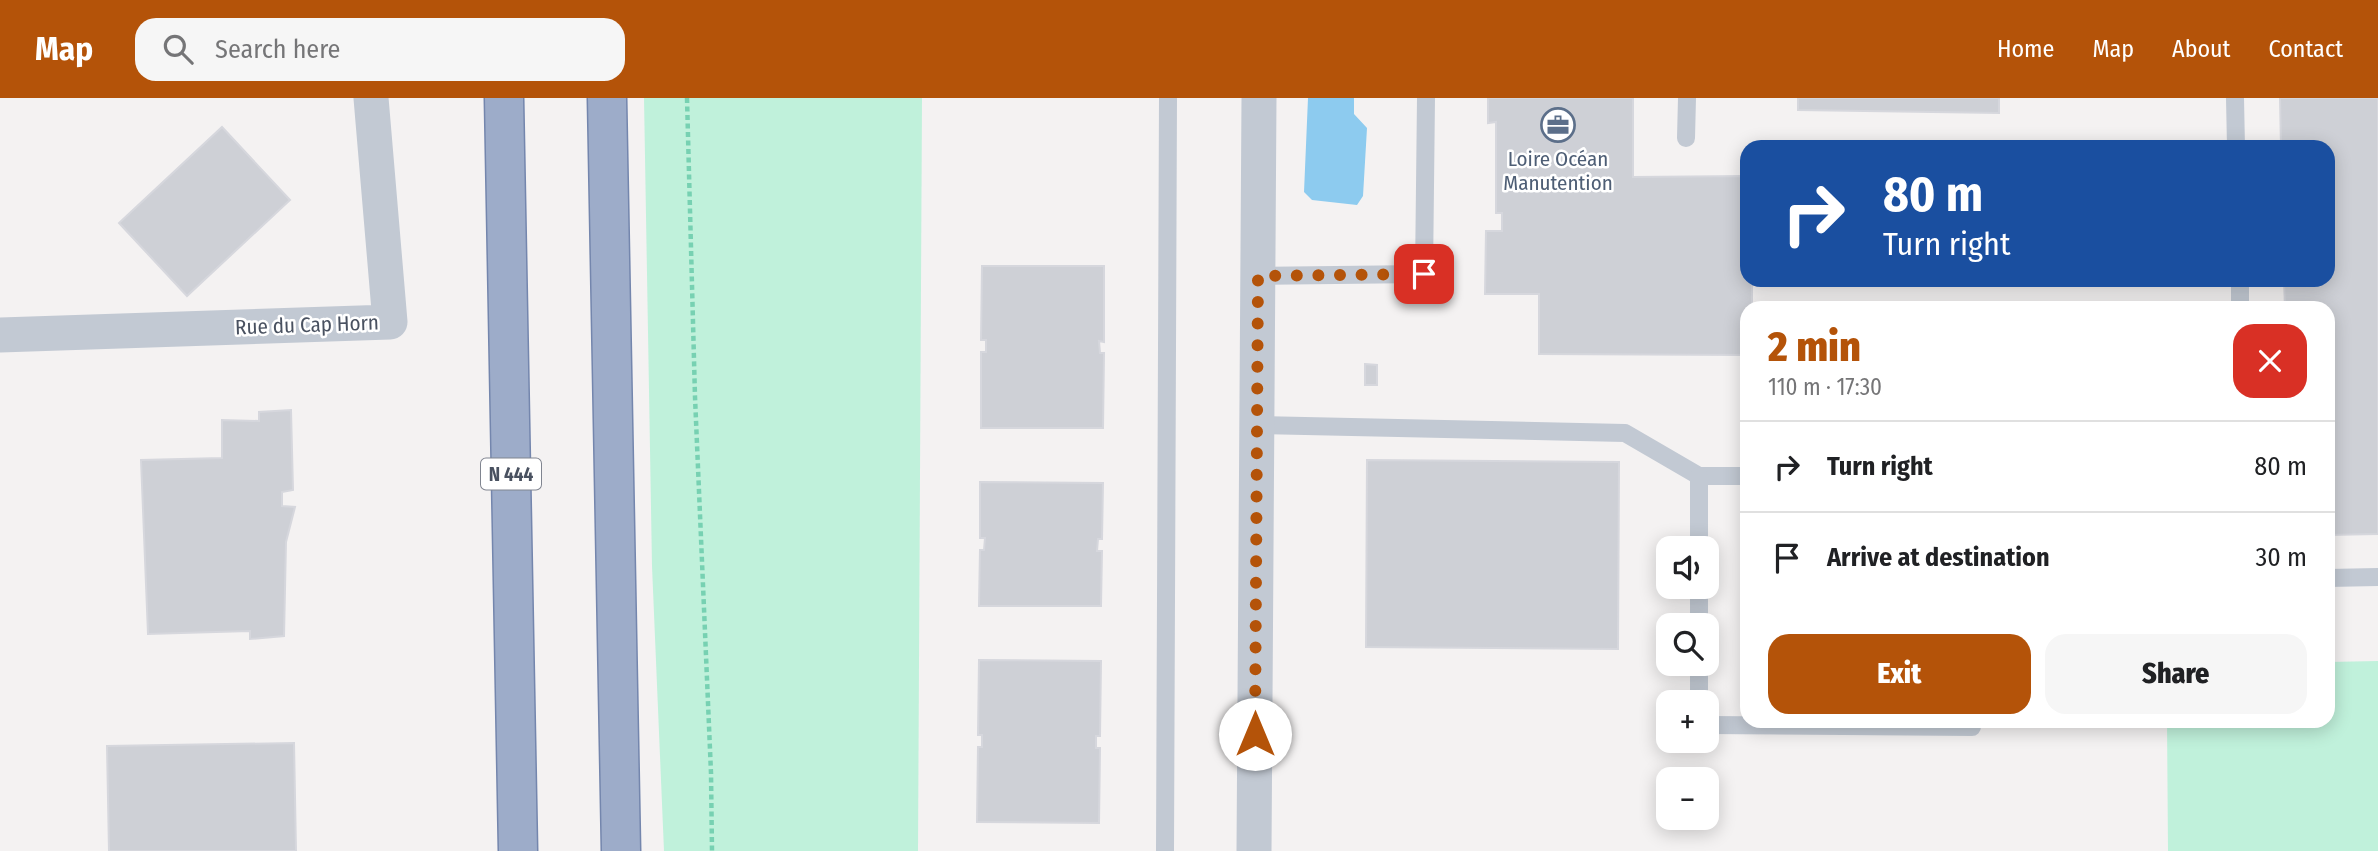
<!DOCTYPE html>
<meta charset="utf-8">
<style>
:root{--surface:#fff;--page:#f6f6f6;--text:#202124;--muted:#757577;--line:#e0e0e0;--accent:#b45309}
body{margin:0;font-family:"Fira Sans Condensed",sans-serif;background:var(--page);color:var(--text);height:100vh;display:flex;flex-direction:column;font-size:26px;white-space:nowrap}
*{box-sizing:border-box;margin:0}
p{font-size:23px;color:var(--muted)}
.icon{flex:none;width:38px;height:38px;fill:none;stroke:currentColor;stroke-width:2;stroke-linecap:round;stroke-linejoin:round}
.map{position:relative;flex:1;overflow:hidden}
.drawer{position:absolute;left:1740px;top:203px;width:595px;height:427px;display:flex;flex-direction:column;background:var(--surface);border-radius:21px;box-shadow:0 4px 18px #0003}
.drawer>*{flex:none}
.hud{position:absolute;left:1740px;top:42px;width:595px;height:147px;border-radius:21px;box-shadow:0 4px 18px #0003;background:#1a4fa0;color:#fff;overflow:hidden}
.fabs{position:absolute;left:1656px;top:438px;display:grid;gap:14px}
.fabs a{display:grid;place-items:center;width:63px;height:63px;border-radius:14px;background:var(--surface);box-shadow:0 4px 18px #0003;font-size:35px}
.pin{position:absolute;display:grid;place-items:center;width:60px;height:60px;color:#fff;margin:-30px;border-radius:14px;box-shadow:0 4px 10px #0006}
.me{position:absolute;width:77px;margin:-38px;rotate:0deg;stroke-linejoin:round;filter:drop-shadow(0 0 5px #0008)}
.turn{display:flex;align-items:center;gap:24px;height:147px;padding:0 28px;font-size:32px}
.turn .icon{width:91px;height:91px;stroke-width:2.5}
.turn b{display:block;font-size:49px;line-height:60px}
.round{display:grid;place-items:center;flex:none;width:74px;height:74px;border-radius:21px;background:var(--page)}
.overview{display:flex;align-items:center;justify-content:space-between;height:119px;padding:0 28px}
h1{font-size:42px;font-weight:800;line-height:52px;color:var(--accent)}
.cta{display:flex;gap:14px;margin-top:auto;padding:14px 28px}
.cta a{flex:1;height:80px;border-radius:21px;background:var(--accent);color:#fff;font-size:28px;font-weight:800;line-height:80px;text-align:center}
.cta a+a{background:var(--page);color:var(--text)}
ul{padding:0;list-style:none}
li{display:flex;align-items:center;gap:21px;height:91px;padding:0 28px;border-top:2px solid var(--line)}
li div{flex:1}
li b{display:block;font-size:26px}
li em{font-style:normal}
header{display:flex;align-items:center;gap:42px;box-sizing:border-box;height:98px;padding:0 35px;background:var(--accent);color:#fff}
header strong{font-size:33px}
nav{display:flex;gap:38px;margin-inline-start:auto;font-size:24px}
.search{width:490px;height:63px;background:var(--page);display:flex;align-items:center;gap:18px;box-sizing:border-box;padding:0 24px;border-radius:21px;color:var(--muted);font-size:26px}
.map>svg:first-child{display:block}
.green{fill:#c0f1db}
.water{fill:#8dcbef}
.building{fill:#ced0d6;stroke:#d6d7dd;stroke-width:2}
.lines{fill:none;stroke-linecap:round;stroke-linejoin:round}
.trunk-casing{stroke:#7486ad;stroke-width:41}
.path{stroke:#77d1b2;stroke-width:4.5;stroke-dasharray:5 3.5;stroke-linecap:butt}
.service{stroke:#c2c9d3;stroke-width:18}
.minor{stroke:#c2c9d3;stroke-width:35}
.trunk{stroke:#9dacc9;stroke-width:38}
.route{stroke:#b45309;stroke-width:12;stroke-dasharray:0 21.6}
.labels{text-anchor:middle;stroke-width:5;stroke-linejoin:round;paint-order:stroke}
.shield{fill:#fff;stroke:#808590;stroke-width:2}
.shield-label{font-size:19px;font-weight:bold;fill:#495160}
.service-label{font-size:21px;fill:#4e5e75;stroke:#fff}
.street-label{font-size:21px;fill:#495160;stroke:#fff}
</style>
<header>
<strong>Map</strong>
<div class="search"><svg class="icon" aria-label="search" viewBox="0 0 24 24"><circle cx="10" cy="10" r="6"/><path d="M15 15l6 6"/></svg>Search here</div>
<nav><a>Home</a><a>Map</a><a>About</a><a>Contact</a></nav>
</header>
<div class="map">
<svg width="2378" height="753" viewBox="0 0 2378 753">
<rect width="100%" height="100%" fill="#f4f2f2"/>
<!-- green -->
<g class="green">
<path d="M 644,0 L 922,0 L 918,753 L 664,753 L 652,468 Z"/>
<path d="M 2378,563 L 2378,753 L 2168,753 L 2167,623 L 2328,623 L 2328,564 Z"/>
</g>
<!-- water -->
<path class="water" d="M 1308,0 L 1354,0 L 1354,16 L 1367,30 L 1363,98 L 1357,107 L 1312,102 L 1304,94 Z"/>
<!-- building -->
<g class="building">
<path d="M 1488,0 L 1633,0 L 1633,79 L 1746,78 L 1746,182 L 1752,182 L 1752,210 L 1746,210 L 1746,257 L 1539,256 L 1539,196 L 1485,196 L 1486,133 L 1502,133 L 1502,115 L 1496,115 L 1496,24 L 1488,25 Z"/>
<path d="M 1798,0 L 1999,0 L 1999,15 L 1798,12 Z"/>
<path d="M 2280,0 L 2378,0 L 2378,436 L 2328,437 L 2328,210 L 2285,210 L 2284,182 L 2328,182 L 2328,49 L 2281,49 Z"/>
<path d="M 222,29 L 290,102 L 187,198 L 119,125 Z"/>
<path d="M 982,168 L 1104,168 L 1104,244 L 1099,243 L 1100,255 L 1104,255 L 1103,330 L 981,330 L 981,254 L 986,254 L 986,242 L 981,242 Z"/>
<path d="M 1365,266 L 1377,267 L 1377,287 L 1365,287 Z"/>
<path d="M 291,312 L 293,392 L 282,394 L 282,408 L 295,409 L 286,444 L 284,538 L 250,541 L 250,533 L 148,536 L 141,362 L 222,360 L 222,322 L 259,323 L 259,314 Z"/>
<path d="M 1367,362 L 1619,364 L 1618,551 L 1366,549 Z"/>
<path d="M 980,384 L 1103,385 L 1102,441 L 1098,441 L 1097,453 L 1102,453 L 1101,508 L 979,508 L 980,452 L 984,452 L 985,440 L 980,440 Z"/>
<path d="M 979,562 L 1101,563 L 1100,638 L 1096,638 L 1096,650 L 1100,650 L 1099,725 L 977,724 L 978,649 L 982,649 L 982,637 L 978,637 Z"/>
<path d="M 294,645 L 296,753 L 109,753 L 107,648 Z"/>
</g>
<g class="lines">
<!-- trunk casing -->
<g class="trunk-casing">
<g id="trunk">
<path d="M 504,0 L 518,753"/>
<path d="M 607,0 L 621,753"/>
</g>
</g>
<!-- path -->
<path class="path" d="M 687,0 L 695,299 L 711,675 L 712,753"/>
<!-- service -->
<g class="service">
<path d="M 2235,0 L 2236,49"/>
<path d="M 1686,40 L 1687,0"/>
<path d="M 1258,178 L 1424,176 L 1426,0"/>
<path d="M 2240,182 L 2240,210"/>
<path d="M 1257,327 L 1625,335 L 1699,378 L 1746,378"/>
<path d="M 1699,450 L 1699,378"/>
<path d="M 2328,480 L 2378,479"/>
<path d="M 1699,527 L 1699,488"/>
<path d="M 1699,604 L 1699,565"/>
<path d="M 1706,627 L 1972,629 L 1972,623"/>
<path d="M 1165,753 L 1168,0"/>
</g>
<!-- minor -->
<g class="minor">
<path d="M 0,237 L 390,224 L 371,0"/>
<path d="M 1254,753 L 1259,0"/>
</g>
<!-- trunk -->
<use href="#trunk" class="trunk"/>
</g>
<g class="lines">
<!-- route -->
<path class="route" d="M 1255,636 L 1258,178 L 1424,176"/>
</g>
<!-- icons -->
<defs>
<g id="office-ring" transform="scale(1.75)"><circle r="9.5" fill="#fff" stroke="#5c6f8a" stroke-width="1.5"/><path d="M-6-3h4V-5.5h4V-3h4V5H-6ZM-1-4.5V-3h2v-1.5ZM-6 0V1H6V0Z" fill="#5c6f8a"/></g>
</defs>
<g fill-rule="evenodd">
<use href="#office-ring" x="1558" y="27"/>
</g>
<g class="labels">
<!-- shield labels -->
<rect class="shield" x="481" y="360.5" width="60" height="31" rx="5"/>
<g class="shield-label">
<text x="511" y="383">N 444</text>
</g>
<!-- service labels -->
<g class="service-label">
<text x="1558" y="68">Loire Océan<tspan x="1558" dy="24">Manutention</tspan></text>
</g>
<!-- street labels -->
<g class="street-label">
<text transform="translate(307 227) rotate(-2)" y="7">Rue du Cap Horn</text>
</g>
</g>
</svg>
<div class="fabs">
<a><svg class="icon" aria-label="sound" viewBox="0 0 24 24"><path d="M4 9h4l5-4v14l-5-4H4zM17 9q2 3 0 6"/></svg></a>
<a><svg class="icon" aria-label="search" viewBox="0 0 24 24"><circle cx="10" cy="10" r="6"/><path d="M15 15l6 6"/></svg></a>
<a>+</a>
<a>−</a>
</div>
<div class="pin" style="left:1424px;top:176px;background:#d93025"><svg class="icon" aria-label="arrive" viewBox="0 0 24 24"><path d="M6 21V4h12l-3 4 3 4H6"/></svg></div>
<svg class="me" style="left:1255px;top:636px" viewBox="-20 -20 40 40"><circle r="19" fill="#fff"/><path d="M0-13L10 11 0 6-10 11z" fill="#b45309"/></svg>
<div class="hud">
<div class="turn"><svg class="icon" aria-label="right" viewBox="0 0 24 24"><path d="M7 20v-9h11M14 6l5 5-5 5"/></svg><div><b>80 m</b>Turn right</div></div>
</div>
<section class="drawer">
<div class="overview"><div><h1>2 min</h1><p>110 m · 17:30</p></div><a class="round" style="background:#d93025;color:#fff"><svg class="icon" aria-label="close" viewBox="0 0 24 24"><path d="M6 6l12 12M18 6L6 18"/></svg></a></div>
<ul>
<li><svg class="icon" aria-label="right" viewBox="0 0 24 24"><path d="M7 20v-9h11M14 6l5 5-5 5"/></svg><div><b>Turn right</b></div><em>80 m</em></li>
<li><svg class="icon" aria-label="arrive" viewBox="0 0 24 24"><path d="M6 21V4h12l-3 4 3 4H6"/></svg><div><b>Arrive at destination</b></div><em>30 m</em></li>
</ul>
<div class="cta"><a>Exit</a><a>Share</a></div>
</section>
</div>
